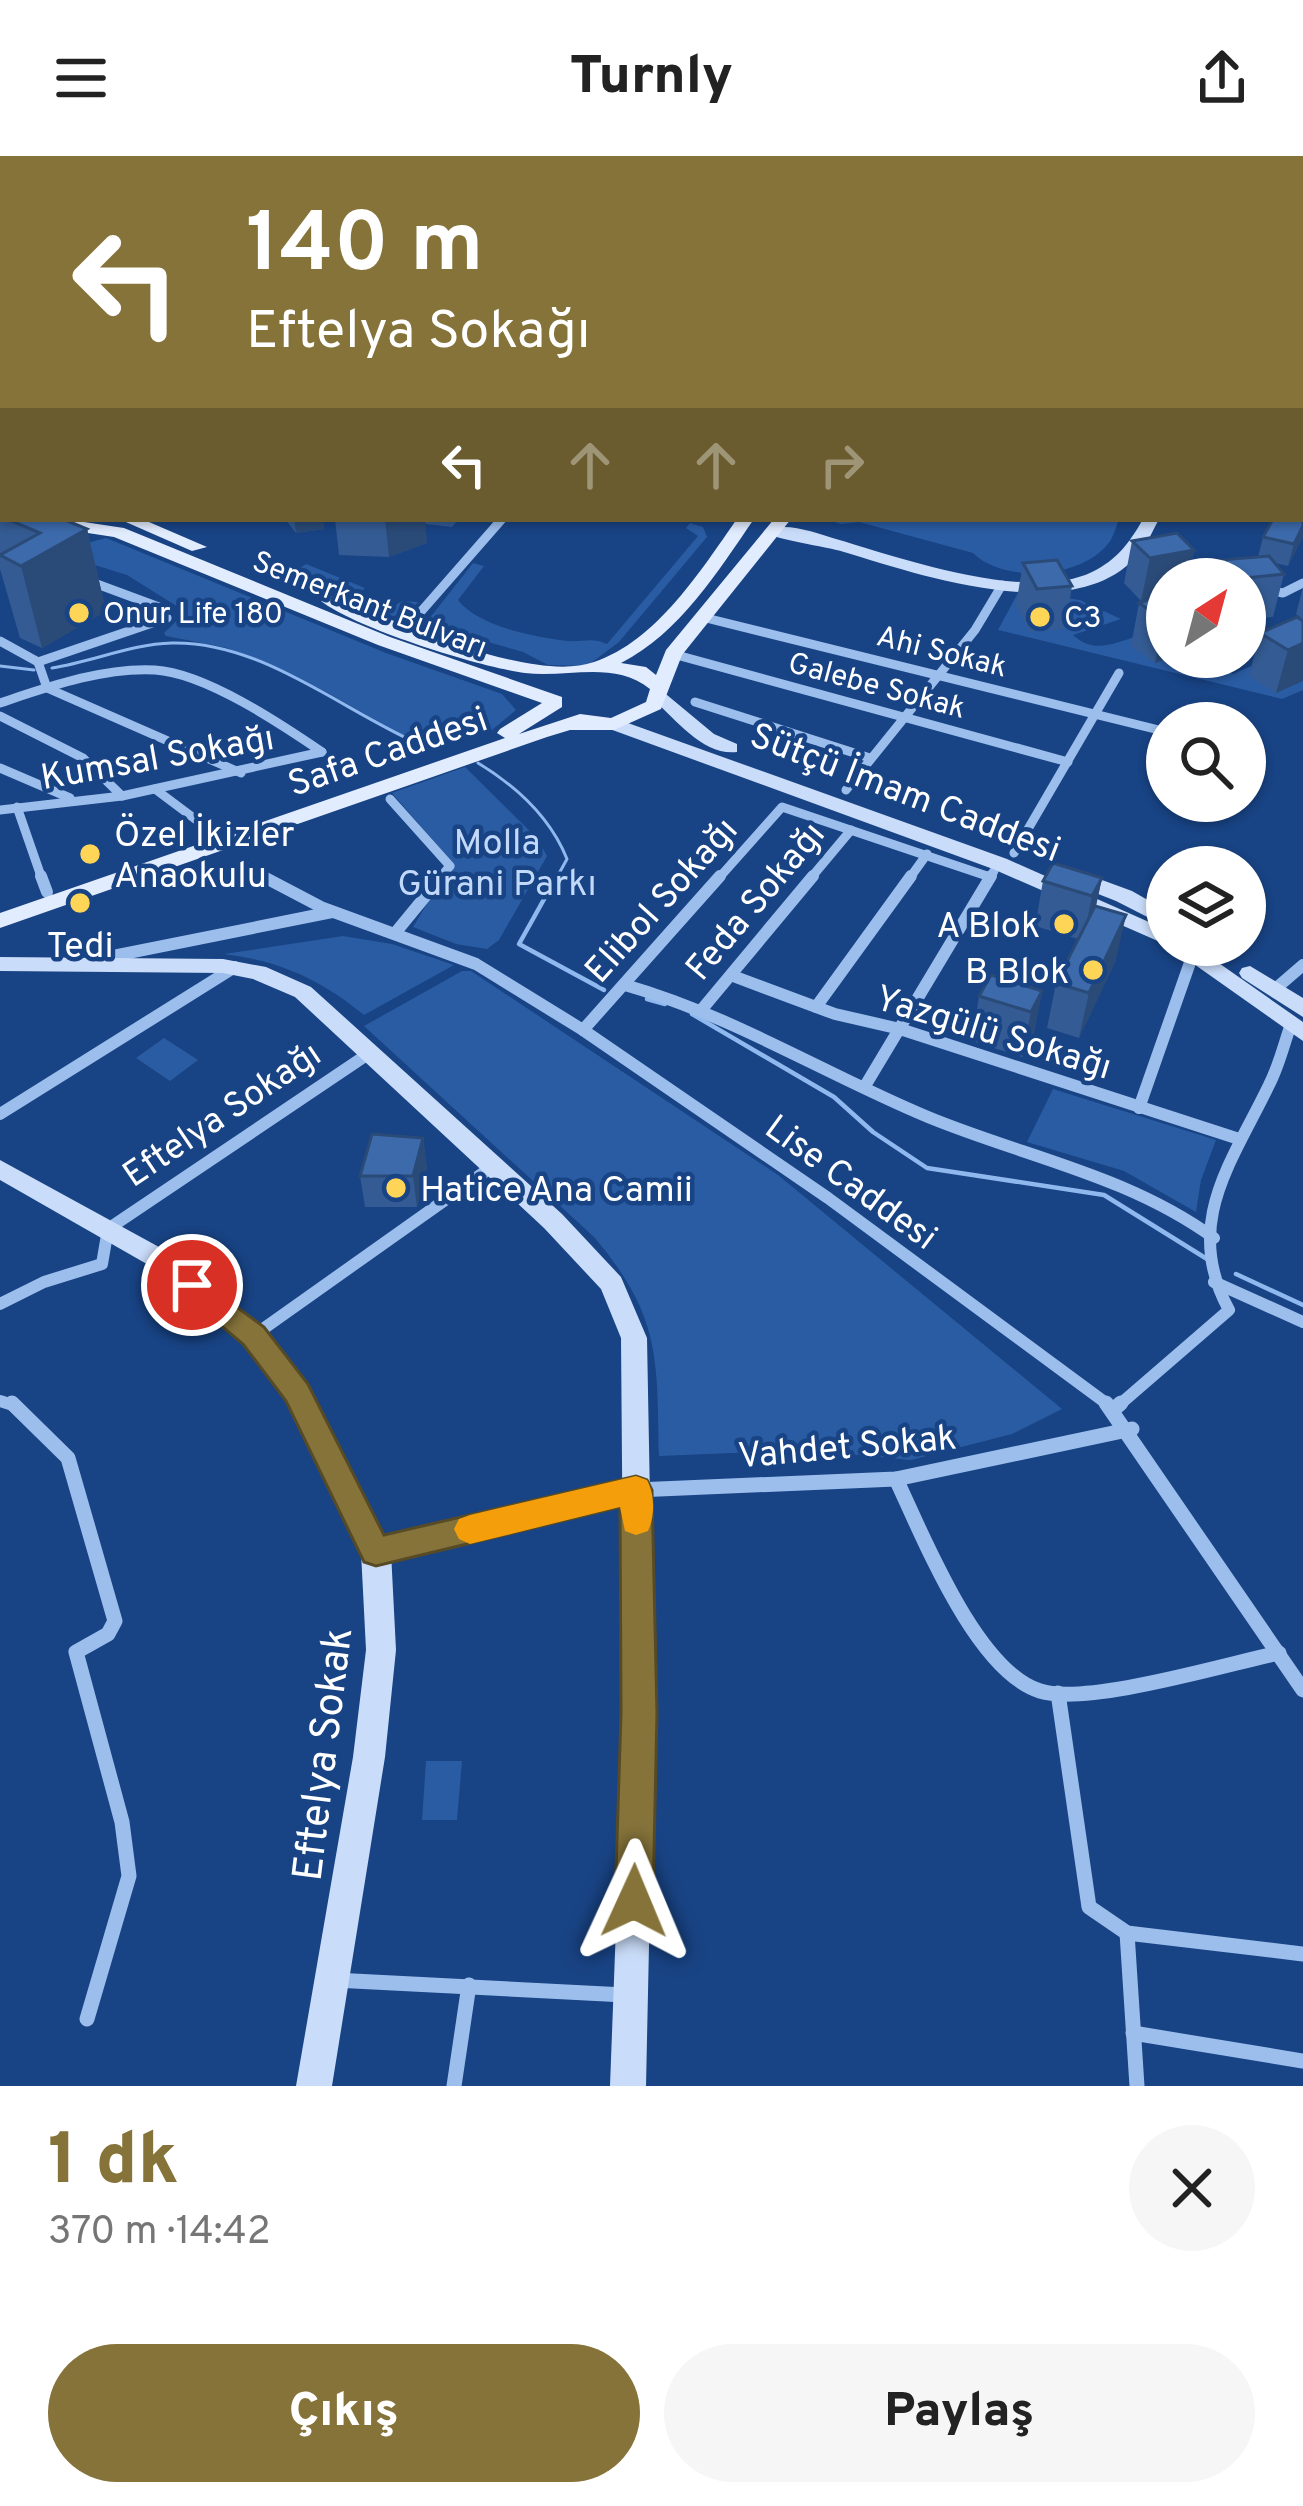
<!DOCTYPE html>
<html lang="tr">
<meta charset="utf-8">
<style>
:root{--surface:#fff;--page:#f6f6f6;--text:#222;--muted:#767676;--accent:#85733a}
body{margin:0;font-family:Overpass,sans-serif;background:var(--page);color:var(--text);height:100vh;display:flex;flex-direction:column;font-size:45px;white-space:nowrap}
*{box-sizing:border-box;margin:0}
p{font-size:39px;color:var(--muted)}
.icon{flex:none;width:66px;height:66px;fill:none;stroke:currentColor;stroke-width:2;stroke-linecap:round;stroke-linejoin:round}
.map{position:relative;height:1930px;overflow:hidden}
.panel{display:flex;flex-direction:column;background:var(--surface);flex:1}
.panel>*{flex:none}
.banner{position:absolute;left:0px;top:0px;width:1305px;height:366px;box-shadow:0 3px 9px #0004;background:#85733a;color:#fff;overflow:hidden}
.needle{width:78px;rotate:36deg}
.tools{position:absolute;left:1146px;top:402px;display:grid;gap:24px}
.tools a{display:grid;place-items:center;width:120px;height:120px;border-radius:50%;background:var(--surface);box-shadow:0 3px 9px #0004;font-size:60px}
.pin{position:absolute;display:grid;place-items:center;width:102px;height:102px;color:#fff;margin:-51px;border:6px solid #fff;border-radius:50%;box-shadow:0 3px 12px #0007}
.me{position:absolute;width:132px;margin:-66px;rotate:1deg;stroke-linejoin:round;filter:drop-shadow(0 0 9px #0008)}
.turn{display:flex;align-items:center;gap:42px;height:252px;padding:0 48px;font-size:54px}
.turn .icon{width:156px;height:156px;stroke-width:2.5}
.turn b{display:block;font-size:84px;line-height:102px}
.lanes{display:flex;align-items:center;height:114px;padding:0 48px;background:#0003;justify-content:center;gap:60px;direction:ltr}
.lanes .off{opacity:.35}
.round{display:grid;place-items:center;flex:none;width:126px;height:126px;border-radius:63px;background:var(--page)}
.head{display:flex;align-items:center;justify-content:space-between;height:204px;padding:0 48px}
h1{font-size:72px;font-weight:800;line-height:90px;color:var(--accent)}
.primary-button{display:flex;gap:24px;margin-top:auto;padding:24px 48px}
.primary-button a{flex:1;height:138px;border-radius:72px;background:var(--accent);color:#fff;font-size:48px;font-weight:800;line-height:138px;text-align:center}
.primary-button a+a{background:var(--page);color:var(--text)}
header{display:flex;justify-content:space-between;align-items:center;height:156px;padding:0 48px;background:var(--surface);font-size:54px;font-weight:800}
.map>svg:first-child{display:block}
.green{fill:#2a5ca3}
.lines{fill:none;stroke-linecap:round;stroke-linejoin:round}
.stream-far1{stroke:#8fb8ef;stroke-width:3}
.stream{stroke:#8fb8ef;stroke-width:4.5}
.street-far2{stroke:#9cbeec;stroke-width:9}
.street-far1{stroke:#9cbeec;stroke-width:12}
.street{stroke:#9cbeec;stroke-width:15}
.secondary{fill:#c9dcf9;fill-rule:evenodd}
.primary{fill:#e2ecff;fill-rule:evenodd}
.wall{fill:#345b93}
.shaded-wall{fill:#2a4a78}
.building{fill:#3c6aab;stroke:#2a4a78;stroke-width:3}
.route{fill:#85733a;stroke:#564b26;stroke-width:3}
.slow{fill:#f59e0b}
.poi-dot{fill:#ffd558;stroke:#184384;stroke-width:4.5}
.labels{text-anchor:middle;stroke-width:9;stroke-linejoin:round;paint-order:stroke}
.far-street-label{font-size:30px;fill:#fff;stroke:#184384}
.far-poi-label{font-size:30px;fill:#fff;stroke:#184384;text-anchor:start}
.street-label{font-size:36px;fill:#fff;stroke:#184384}
.poi-label{font-size:36px;fill:#fff;stroke:#184384;text-anchor:start}
.park-label{font-size:36px;fill:#c2d9f9;stroke:#184384}
.near-street-label{font-size:42px;fill:#fff;stroke:#184384}
</style>
<header><svg class="icon" aria-label="menu" viewBox="0 0 24 24"><path d="M4 6h16M4 12h16M4 18h16"/></svg>Turnly<svg class="icon" aria-label="share" viewBox="0 0 24 24"><path d="M12 15V3M7 8l5-5 5 5M5 13v7h14v-7"/></svg></header>
<div class="map">
<svg width="1303" height="1930" viewBox="0 0 1303 1930">
<rect width="100%" height="100%" fill="#184384"/>
<!-- green -->
<g class="green">
<path d="M 824,363 L 1119,363 C 1116,371 1113,383 1107,389 C 1079,423 1003,427 973,397 L 859,366 L 841,368 Z"/>
<path d="M 690,367 L 703,371 L 707,381 L 619,486 L 587,510 L 548,509 L 523,496 L 425,468 L 473,407 L 484,410 L 458,444 C 479,471 535,481 568,485 C 583,486 593,481 607,488 L 698,380 L 686,372 Z"/>
<path d="M 106,382 L 386,497 L 502,538 L 516,554 L 492,574 L 439,591 L 411,584 L 326,536 L 227,492 L 166,480 L 164,477 L 186,456 L 127,419 L 72,402 L 76,390 Z"/>
<path d="M 306,408 L 365,432 L 356,440 L 390,453 L 402,445 L 418,446 L 408,457 L 393,460 L 305,425 L 307,419 L 300,412 Z"/>
<path d="M 1019,435 L 1080,444 L 1121,463 L 1073,479 C 1094,498 1113,488 1140,479 L 1167,501 L 1209,501 L 1205,504 L 1233,518 L 1272,501 L 1303,508 L 1303,534 L 1282,543 L 998,474 Z"/>
<path d="M 465,611 L 537,682 L 547,700 L 499,784 L 487,793 L 456,788 L 413,771 L 452,706 L 392,637 Z"/>
<path d="M 343,780 L 392,788 L 454,809 L 364,859 C 320,823 280,805 224,798 Z"/>
<path d="M 462,815 L 471,815 L 778,1019 L 1062,1253 L 1012,1278 L 911,1304 L 806,1294 L 659,1300 C 657,1202 661,1160 594,1081 L 364,870 Z"/>
<path d="M 164,882 L 198,904 L 170,925 L 136,902 Z"/>
<path d="M 1053,933 L 1216,984 L 1201,1024 L 1196,1056 L 1124,1015 L 1027,986 Z"/>
<path d="M 426,1605 L 462,1605 L 457,1664 L 422,1664 Z"/>
</g>
<g class="lines">
<!-- stream-far1 -->
<g class="stream-far1">
<path d="M 0,510 L 34,514"/>
<path d="M 52,512 C 92,506 131,488 172,487 C 265,485 347,559 430,593"/>
<path d="M 478,607 C 516,630 550,661 567,703 L 556,723"/>
</g>
<!-- stream -->
<g class="stream">
<path d="M 557,720 L 519,788 L 604,834"/>
<path d="M 647,843 L 665,848"/>
<path d="M 692,858 L 834,941 L 873,976 L 927,1012 L 1104,1039 L 1207,1103"/>
<path d="M 1236,1118 L 1303,1149"/>
</g>
<!-- street-far2 -->
<g class="street-far2">
<path d="M 1176,411 L 1221,423"/>
<path d="M 1245,429 L 1283,437 L 1303,427"/>
<path d="M 706,462 L 1167,576"/>
<path d="M 404,475 L 502,363"/>
<path d="M 0,485 L 38,506 L 167,462 L 159,451 L 86,424"/>
<path d="M 673,498 L 1068,606"/>
<path d="M 38,506 L 47,532 L 241,617"/>
<path d="M 695,546 L 870,602"/>
<path d="M 0,547 C 48,531 104,511 155,514 C 205,517 281,568 322,596"/>
<path d="M 0,560 L 83,602 L 122,640"/>
<path d="M 1245,595 L 1251,597"/>
<path d="M 0,612 L 70,642"/>
<path d="M 155,633 L 215,678"/>
<path d="M 846,634 L 975,474 L 1002,429"/>
<path d="M 390,643 L 450,710 L 439,723"/>
<path d="M 17,651 L 42,723"/>
<path d="M 0,654 L 122,640 L 322,596"/>
<path d="M 1014,697 L 1119,517"/>
<path d="M 243,710 L 268,723"/>
<path d="M 718,723 L 782,651 L 990,721"/>
<path d="M 810,723 L 851,674"/>
<path d="M 909,723 L 927,698"/>
<path d="M 989,723 L 994,715"/>
</g>
<!-- street-far1 -->
<g class="street-far1">
<path d="M 41,720 L 47,736"/>
<path d="M 262,720 L 323,752 L 476,808 L 583,874 L 828,1042 L 1110,1250"/>
<path d="M 396,776 L 442,720"/>
<path d="M 93,804 L 332,756"/>
<path d="M 733,820 L 835,858 L 900,873 L 1239,983"/>
<path d="M 625,829 C 733,860 825,918 928,961 C 1025,1001 1127,1019 1214,1082"/>
<path d="M 1274,834 L 1303,809"/>
<path d="M 816,851 L 911,720"/>
<path d="M 703,852 L 813,720"/>
<path d="M 583,874 L 720,720"/>
<path d="M 865,930 L 991,720"/>
<path d="M 1139,952 L 1193,798"/>
<path d="M 0,958 L 235,811"/>
<path d="M 1214,1126 L 1303,1166"/>
<path d="M 0,1148 L 44,1126 L 102,1108 L 108,1073 L 371,896"/>
<path d="M 253,1180 L 493,1010"/>
<path d="M 0,1245 L 16,1250"/>
<path d="M 1118,1250 L 1229,1154 C 1182,1068 1232,1006 1269,929 C 1279,910 1284,888 1291,868"/>
</g>
<!-- street -->
<g class="street">
<path d="M 12,1247 L 68,1302 L 115,1465 L 108,1478 L 76,1496 L 122,1666 L 129,1720 L 87,1863"/>
<path d="M 1106,1247 L 1303,1534"/>
<path d="M 1114,1253 L 1121,1247"/>
<path d="M 896,1323 C 923,1380 976,1515 1040,1535 C 1087,1550 1227,1508 1279,1497"/>
<path d="M 377,1396 L 636,1334 L 896,1323 L 1132,1273"/>
<path d="M 1058,1537 L 1089,1751 L 1127,1777 L 1303,1798"/>
<path d="M 1127,1777 L 1137,1930"/>
<path d="M 334,1824 L 625,1839"/>
<path d="M 1133,1877 L 1303,1905"/>
<path d="M 454,1930 L 469,1829"/>
</g>
<!-- secondary -->
<g class="secondary">
<rect x="1287" y="0" width="12" height="3"/>
<path d="M 1303,15 L 1303,29 L 1302,29 L 1302,15 Z"/>
<path d="M 3,88 L 3,96 L 0,97 L 0,89 Z"/>
<rect x="1302" y="225" width="1" height="10"/>
<path d="M 1143,363 L 1159,363 C 1152,376 1146,391 1135,402 C 1071,471 920,419 844,396 C 824,390 777,384 764,376 C 783,364 815,377 836,383 C 901,402 1028,447 1092,416 C 1117,404 1130,386 1143,363 Z"/>
<path d="M 661,534 L 714,578 L 737,588 L 737,596 C 704,600 677,565 654,544 L 654,536 Z"/>
<path d="M 614,562 L 1007,703 L 1167,774 L 1167,789 L 1193,789 L 1303,866 L 1303,885 L 1167,789 L 993,713 L 607,572 L 607,564 Z"/>
<path d="M 1072,713 L 1132,735 L 1167,755 L 1167,771 L 1116,745 L 1065,725 L 1061,720 Z"/>
<path d="M 0,801 L 223,803 L 266,811 L 311,831 L 562,1058 L 621,1121 L 647,1182 L 654,1557 L 646,1930 L 610,1930 L 624,1557 L 621,1182 L 601,1133 L 544,1072 L 295,841 L 253,823 L 223,817 L 0,815 Z"/>
<path d="M 1250,810 L 1303,842 L 1303,861 L 1242,822 L 1239,817 L 1242,812 Z"/>
<path d="M 0,1004 L 170,1097 L 262,1173 L 307,1229 L 391,1396 L 396,1494 L 385,1601 L 332,1930 L 296,1930 L 353,1601 L 366,1494 L 361,1396 L 287,1244 L 244,1187 L 152,1111 L 0,1024 Z"/>
</g>
<!-- primary -->
<g class="primary">
<path d="M 21,363 L 64,363 L 124,372 L 390,481 L 562,541 L 562,551 L 519,578 L 580,558 L 611,562 L 646,546 L 650,533 C 614,504 569,522 525,517 C 479,511 355,472 321,445 L 330,440 L 336,441 C 397,466 532,528 594,506 C 657,485 701,414 737,363 L 754,363 C 718,415 680,477 621,507 L 646,511 L 656,519 L 666,494 L 774,363 L 791,363 L 682,499 L 661,553 L 614,574 L 570,574 L 547,581 L 0,772 L 0,757 L 505,582 L 497,577 L 500,573 L 542,547 L 378,489 L 114,381 L 29,368 Z"/>
<path d="M 119,363 L 142,363 L 207,391 L 192,395 Z"/>
</g>
</g>
<!-- wall -->
<g class="wall">
<path d="M 168,0 L 242,0 L 243,3 L 168,3 Z"/>
<path d="M 1303,86 L 1302,165 L 1302,89 Z"/>
<path d="M 3,343 L 3,363 L 63,363 L 87,373 L 106,455 L 42,492 L 20,482 L 0,413 L 0,345 Z"/>
<path d="M 285,363 L 323,363 L 324,373 L 296,377 Z"/>
<path d="M 335,363 L 459,363 L 452,371 L 425,368 L 427,387 L 389,401 L 339,399 Z"/>
<path d="M 1263,381 L 1303,381 L 1288,410 L 1275,407 L 1284,418 L 1273,461 L 1245,464 L 1245,423 L 1217,423 L 1221,404 L 1258,401 Z"/>
<path d="M 1132,385 L 1194,394 L 1188,423 L 1167,423 L 1167,501 L 1171,501 L 1155,507 L 1131,490 L 1139,447 L 1148,443 L 1141,445 L 1124,427 Z"/>
<path d="M 1023,407 L 1072,430 L 1065,473 L 1030,476 L 1016,449 Z"/>
<path d="M 1303,431 L 1303,464 L 1296,458 Z"/>
<path d="M 1303,465 L 1303,525 L 1276,537 L 1249,520 L 1260,477 Z"/>
<path d="M 1102,722 L 1096,750 L 1116,804 L 1079,882 L 1047,872 L 1056,827 L 1078,783 L 1035,770 L 1043,725 Z"/>
<path d="M 1042,835 L 1033,881 L 1022,901 L 972,885 L 979,840 Z"/>
<path d="M 423,982 L 427,1012 L 417,1051 L 365,1051 L 360,1020 Z"/>
</g>
<!-- shaded-wall -->
<g class="shaded-wall">
<path d="M 769,0 L 785,0 L 782,3 L 766,3 Z"/>
<path d="M 294,363 L 323,363 L 324,373 L 296,377 Z"/>
<path d="M 385,363 L 425,363 L 427,387 L 389,401 Z"/>
<path d="M 1303,370 L 1303,381 L 1288,410 L 1294,388 Z"/>
<path d="M 87,373 L 106,455 L 42,492 L 21,410 Z"/>
<path d="M 1194,394 L 1188,423 L 1167,423 L 1167,440 L 1141,445 L 1150,402 Z"/>
<path d="M 1167,463 L 1167,501 L 1171,501 L 1155,507 L 1164,464 Z"/>
<path d="M 1303,487 L 1303,525 L 1276,537 L 1288,494 Z"/>
<path d="M 1102,722 L 1092,767 L 1083,785 L 1092,740 Z"/>
<path d="M 1126,759 L 1116,804 L 1079,882 L 1089,837 Z"/>
<path d="M 1042,835 L 1033,881 L 1022,901 L 1031,856 Z"/>
<path d="M 423,982 L 427,1012 L 417,1051 L 413,1020 Z"/>
</g>
<!-- building -->
<g class="building">
<path d="M 275,0 L 298,0 L 302,3 L 278,3 Z"/>
<path d="M 576,0 L 628,0 L 629,3 L 577,3 Z"/>
<path d="M 750,0 L 769,0 L 766,3 L 747,3 Z"/>
<path d="M 1302,329 L 1303,370 L 1294,388 L 1263,381 L 1273,363 L 1302,363 Z"/>
<path d="M 3,343 L 3,361 L 0,360 L 0,345 Z"/>
<path d="M 7,363 L 63,363 L 87,373 L 21,410 L 0,399 L 40,377 Z"/>
<path d="M 1177,377 L 1194,394 L 1150,402 L 1132,385 Z"/>
<path d="M 1269,400 L 1284,418 L 1235,423 L 1221,404 Z"/>
<path d="M 1057,404 L 1072,430 L 1037,433 L 1023,407 Z"/>
<path d="M 1167,437 L 1167,463 L 1164,464 L 1139,447 Z"/>
<path d="M 1297,461 L 1303,465 L 1303,487 L 1288,494 L 1260,477 Z"/>
<path d="M 1053,707 L 1102,722 L 1092,740 L 1043,725 Z"/>
<path d="M 1095,750 L 1126,759 L 1089,837 L 1056,827 Z"/>
<path d="M 991,819 L 1042,835 L 1031,856 L 979,840 Z"/>
<path d="M 372,978 L 423,982 L 413,1020 L 360,1020 Z"/>
</g>
<!-- route -->
<path class="route" d="M 192,1118 L 264,1171 L 308,1228 L 384,1379 L 636,1320 L 647,1324 L 652,1334 L 657,1557 L 653,1745 L 648,1758 L 634,1764 L 621,1758 L 615,1745 L 621,1557 L 620,1351 L 376,1410 L 364,1406 L 286,1245 L 243,1188 L 182,1137 L 177,1129 L 182,1121 Z"/>
<!-- slow -->
<path class="slow" d="M 636,1320 L 647,1324 C 655,1339 655,1360 648,1375 L 636,1379 L 625,1375 L 620,1351 L 470,1388 L 459,1383 L 454,1373 L 459,1363 L 470,1359 Z"/>
<!-- markers -->
<g class="poi-dot">
<circle cx="79" cy="457" r="12"/>
<circle cx="1040" cy="461" r="12"/>
<circle cx="90" cy="698" r="12"/>
<circle cx="80" cy="747" r="12"/>
<circle cx="1064" cy="768" r="12"/>
<circle cx="1093" cy="814" r="12"/>
<circle cx="396" cy="1032" r="12"/>
</g>
<g class="labels">
<!-- far-street labels -->
<g class="far-street-label">
<text transform="translate(370 448) rotate(21)" y="10">Semerkant Bulvarı</text>
<text transform="translate(942 495) rotate(14)" y="10">Ahi Sokak</text>
<text transform="translate(877 529) rotate(15)" y="10">Galebe Sokak</text>
</g>
<!-- far-poi labels -->
<g class="far-poi-label">
<text x="103" y="467">Onur Life 180</text>
<text x="1064" y="471">C3</text>
</g>
<!-- street labels -->
<g class="street-label">
<text transform="translate(387 594) rotate(-19)" y="13">Safa Caddesi</text>
<text transform="translate(157 600) rotate(-10)" y="13">Kumsal Sokağı</text>
<text transform="translate(906 635) rotate(21)" y="13">Sütçü İmam Caddesi</text>
<text transform="translate(660 743) rotate(-48)" y="13">Elibol Sokağı</text>
<text transform="translate(754 744) rotate(-50)" y="13">Feda Sokağı</text>
<text transform="translate(994 875) rotate(17)" y="13">Yazgülü Sokağı</text>
<text transform="translate(221 957) rotate(-34)" y="13">Eftelya Sokağı</text>
<text transform="translate(852 1025) rotate(36)" y="13">Lise Caddesi</text>
<text transform="translate(847 1289) rotate(-5)" y="13">Vahdet Sokak</text>
</g>
<!-- poi labels -->
<g class="poi-label">
<text x="114" y="690">Özel İkizler<tspan x="114" dy="41">Anaokulu</tspan></text>
<text x="1040" y="781" text-anchor="end">A Blok</text>
<text x="80" y="801" text-anchor="middle">Tedi</text>
<text x="1069" y="827" text-anchor="end">B Blok</text>
<text x="420" y="1045">Hatice Ana Camii</text>
</g>
<!-- park labels -->
<g class="park-label">
<text x="497" y="698">Molla<tspan x="497" dy="41">Gürani Parkı</tspan></text>
</g>
<!-- near-street labels -->
<g class="near-street-label">
<text transform="translate(321 1598) rotate(-83)" y="15">Eftelya Sokak</text>
</g>
</g>
</svg>
<div class="tools">
<a><svg class="needle" viewBox="-14 -14 28 28"><path d="M0-13l5 13h-10z" fill="#e53935"/><path d="M0 13l5-13h-10z" fill="#767676"/></svg></a>
<a><svg class="icon" aria-label="search" viewBox="0 0 24 24"><circle cx="10" cy="10" r="6"/><path d="M15 15l6 6"/></svg></a>
<a><svg class="icon" aria-label="layers" viewBox="0 0 24 24"><path d="M12 4l9 5-9 5-9-5zM3 14l9 5 9-5"/></svg></a>
</div>
<div class="pin" style="left:192px;top:1129px;background:#d93025"><svg class="icon" aria-label="arrive" viewBox="0 0 24 24"><path d="M6 21V4h12l-3 4 3 4H6"/></svg></div>
<svg class="me" style="left:634px;top:1745px" viewBox="-20 -20 40 40"><path d="M0-17L14 15 0 8-14 15z" fill="#85733a" stroke="#fff" stroke-width="4"/></svg>
<div class="banner">
<div class="turn"><svg class="icon" aria-label="left" viewBox="0 0 24 24"><path d="M17 20v-9H6M10 6l-5 5 5 5"/></svg><div><b>140 m</b>Eftelya Sokağı</div></div>
<div class="lanes"><svg class="icon" aria-label="left" viewBox="0 0 24 24"><path d="M17 20v-9H6M10 6l-5 5 5 5"/></svg><svg class="icon off" aria-label="ahead" viewBox="0 0 24 24"><path d="M12 20V5M6 11l6-6 6 6"/></svg><svg class="icon off" aria-label="ahead" viewBox="0 0 24 24"><path d="M12 20V5M6 11l6-6 6 6"/></svg><svg class="icon off" aria-label="right" viewBox="0 0 24 24"><path d="M7 20v-9h11M14 6l5 5-5 5"/></svg></div>
</div>
</div>
<section class="panel">
<div class="head"><div><h1>1 dk</h1><p>370 m · 14:42</p></div><a class="round"><svg class="icon" aria-label="close" viewBox="0 0 24 24"><path d="M6 6l12 12M18 6L6 18"/></svg></a></div>
<div class="primary-button"><a>Çıkış</a><a>Paylaş</a></div>
</section>
